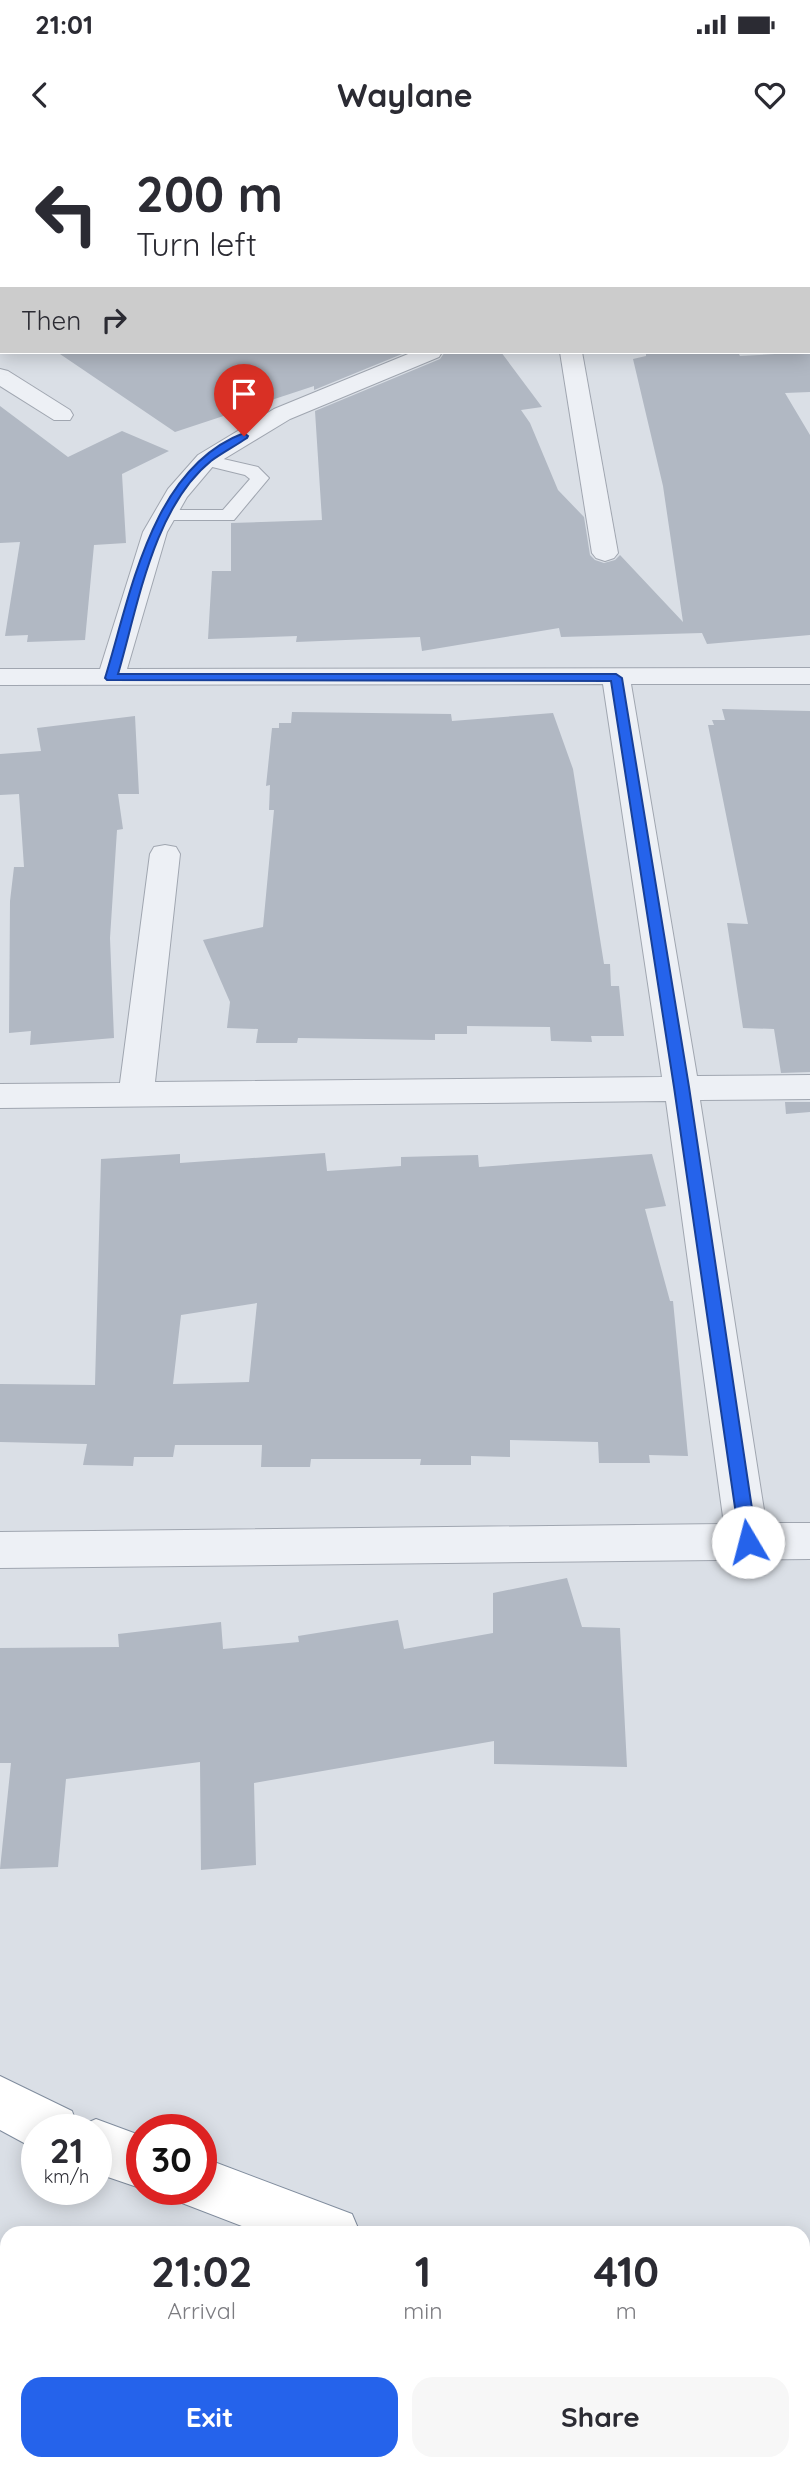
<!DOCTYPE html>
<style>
:root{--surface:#fff;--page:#f7f7f7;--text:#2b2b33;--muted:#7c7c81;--accent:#2563eb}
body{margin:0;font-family:Quicksand,sans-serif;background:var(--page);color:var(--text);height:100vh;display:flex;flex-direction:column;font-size:26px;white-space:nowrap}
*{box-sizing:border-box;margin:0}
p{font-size:23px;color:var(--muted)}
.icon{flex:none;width:38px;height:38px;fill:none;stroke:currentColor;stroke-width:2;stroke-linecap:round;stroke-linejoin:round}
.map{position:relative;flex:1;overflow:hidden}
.drawer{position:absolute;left:0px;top:2086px;width:810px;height:245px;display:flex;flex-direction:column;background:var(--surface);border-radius:21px 21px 0 0;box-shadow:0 4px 18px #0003}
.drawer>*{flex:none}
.top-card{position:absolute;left:0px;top:0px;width:810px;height:214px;box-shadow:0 4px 18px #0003;background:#fff;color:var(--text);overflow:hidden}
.speed{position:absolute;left:21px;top:1974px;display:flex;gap:14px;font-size:35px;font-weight:700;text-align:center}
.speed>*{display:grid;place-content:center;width:91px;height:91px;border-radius:50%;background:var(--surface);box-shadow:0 4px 18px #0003;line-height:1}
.speed small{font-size:18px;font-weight:400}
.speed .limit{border:10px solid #d22;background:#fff;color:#111}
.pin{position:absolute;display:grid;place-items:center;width:60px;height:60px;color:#fff;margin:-72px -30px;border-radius:50% 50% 50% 0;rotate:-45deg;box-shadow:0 0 7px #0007}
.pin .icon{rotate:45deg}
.me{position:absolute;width:77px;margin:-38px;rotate:352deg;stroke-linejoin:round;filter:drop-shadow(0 0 5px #0008)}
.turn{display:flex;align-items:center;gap:24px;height:147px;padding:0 21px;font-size:32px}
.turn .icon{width:91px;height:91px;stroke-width:2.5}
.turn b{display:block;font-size:49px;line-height:60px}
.then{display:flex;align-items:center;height:66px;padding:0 21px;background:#0003;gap:14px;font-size:26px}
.eta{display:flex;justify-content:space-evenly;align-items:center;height:119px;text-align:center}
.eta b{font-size:42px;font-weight:700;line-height:49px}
.cta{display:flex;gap:14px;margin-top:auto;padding:14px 21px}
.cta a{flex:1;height:80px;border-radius:21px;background:var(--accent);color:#fff;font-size:28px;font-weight:700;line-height:80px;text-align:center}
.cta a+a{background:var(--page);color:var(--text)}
.status{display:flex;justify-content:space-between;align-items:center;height:49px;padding:0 35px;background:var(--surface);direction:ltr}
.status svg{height:19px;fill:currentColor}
header{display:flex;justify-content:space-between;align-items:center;height:91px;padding:0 21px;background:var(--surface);font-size:32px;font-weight:700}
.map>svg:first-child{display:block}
.building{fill:#b1b8c3;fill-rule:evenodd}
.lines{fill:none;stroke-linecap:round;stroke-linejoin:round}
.lane-casing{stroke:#a0a6b0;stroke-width:2}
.street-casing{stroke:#a0a6b0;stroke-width:2}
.highway-casing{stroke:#818d9e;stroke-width:2}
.lane{fill:#edf0f5;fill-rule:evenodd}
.street{fill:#edf0f5;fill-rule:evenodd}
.highway{fill:#fff;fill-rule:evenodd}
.route{fill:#2563eb;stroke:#184099;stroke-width:2}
</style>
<div class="status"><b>21:01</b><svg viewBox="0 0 49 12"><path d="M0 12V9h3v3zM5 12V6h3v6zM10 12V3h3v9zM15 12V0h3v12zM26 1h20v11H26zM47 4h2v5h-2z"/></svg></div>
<header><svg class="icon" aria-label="back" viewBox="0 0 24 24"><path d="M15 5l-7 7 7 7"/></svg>Waylane<svg class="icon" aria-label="heart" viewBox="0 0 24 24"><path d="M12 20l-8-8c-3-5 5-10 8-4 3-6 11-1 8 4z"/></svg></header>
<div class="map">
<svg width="810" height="2331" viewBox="0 0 810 2331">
<rect width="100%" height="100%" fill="#dadfe6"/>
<!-- building -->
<g class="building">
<path d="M 57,212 L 407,212 L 314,250 L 314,246 L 175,292 Z"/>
<path d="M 445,212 L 501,212 L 542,267 L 521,270 L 530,283 L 558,350 L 584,377 L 590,415 L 595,420 L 604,423 L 615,420 L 620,415 L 683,482 L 663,346 L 633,219 L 646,216 L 646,212 L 738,212 L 740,216 L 810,212 L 810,252 L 785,253 L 810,295 L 810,495 L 707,504 L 702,493 L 561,497 L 559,488 L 422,511 L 420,497 L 296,502 L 297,496 L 208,499 L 212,431 L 231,431 L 231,383 L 322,380 L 315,271 L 440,219 Z"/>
<path d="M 0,266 L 68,317 L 122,291 L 169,311 L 122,334 L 126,403 L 94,405 L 85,500 L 27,502 L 28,495 L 5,496 L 20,402 L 0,403 Z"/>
<path d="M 722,569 L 810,571 L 810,932 L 781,933 L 774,889 L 743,888 L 727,783 L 748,784 L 708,585 L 714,585 L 712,580 L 725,580 Z"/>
<path d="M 292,572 L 451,574 L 452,581 L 553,573 L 573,629 L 604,824 L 610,824 L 611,846 L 619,846 L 624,896 L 591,896 L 592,902 L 551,901 L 550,887 L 467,886 L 467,894 L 435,894 L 435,900 L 298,898 L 297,903 L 256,903 L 258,889 L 227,888 L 230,862 L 203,800 L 263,787 L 274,670 L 269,670 L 270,645 L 266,646 L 272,588 L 279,588 L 279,583 L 291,583 Z"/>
<path d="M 135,576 L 139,654 L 118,654 L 123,689 L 117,690 L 110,798 L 114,898 L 30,905 L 31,891 L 9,893 L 10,761 L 14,727 L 24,727 L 19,654 L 0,655 L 0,614 L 41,611 L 37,588 Z"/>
<path d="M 785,962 L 810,962 L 810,972 L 786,974 Z"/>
<path d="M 325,1013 L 327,1031 L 401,1026 L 401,1017 L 478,1015 L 479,1027 L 652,1014 L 666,1066 L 645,1069 L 670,1161 L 673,1161 L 688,1316 L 649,1315 L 650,1323 L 599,1323 L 598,1302 L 510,1300 L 510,1317 L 471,1316 L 471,1325 L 420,1325 L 421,1319 L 311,1319 L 310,1327 L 261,1327 L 262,1305 L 175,1305 L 173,1317 L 134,1317 L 133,1326 L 83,1325 L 87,1304 L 0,1302 L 0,1244 L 95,1245 L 101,1019 L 180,1014 L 180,1023 ZM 257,1163 L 249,1242 L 173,1244 L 181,1175 Z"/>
<path d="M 567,1438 L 582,1487 L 620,1488 L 627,1627 L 494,1624 L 494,1601 L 254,1643 L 256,1725 L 201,1730 L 200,1622 L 66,1639 L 58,1727 L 0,1729 L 11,1623 L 0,1623 L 0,1508 L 119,1507 L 118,1494 L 221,1482 L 223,1509 L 299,1502 L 298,1496 L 398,1480 L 404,1509 L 493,1493 L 493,1453 Z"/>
</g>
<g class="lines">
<!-- lane casing -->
<g class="lane-casing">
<path id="lane" d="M 206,315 L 258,327 L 269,338 L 234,380 L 157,380 L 154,376 L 164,370 L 223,370 L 250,339 L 245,335 L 200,324 L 197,320 Z"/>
</g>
<!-- street casing -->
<g class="street-casing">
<g id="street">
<path d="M 263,0 L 286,0 L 262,2 Z"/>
<path d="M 330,0 L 353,0 L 329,2 Z"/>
<rect x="808" y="23" width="2" height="12"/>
<path d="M 0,42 L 2,43 L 2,55 L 0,54 Z"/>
<path d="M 2,89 L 2,101 L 0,102 L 0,90 Z"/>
<path d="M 808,108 L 810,108 L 808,121 Z"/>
<rect x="0" y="183" width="2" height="12"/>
<path d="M 413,212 L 442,212 L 439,217 L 290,279 L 214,325 L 187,357 L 167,392 L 127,529 L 810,528 L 810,544 L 631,544 L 697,936 L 810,935 L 810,959 L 700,960 L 766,1383 L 810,1383 L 810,1419 L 0,1428 L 0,1392 L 724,1384 L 666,961 L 0,968 L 0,944 L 120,943 L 150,714 L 154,707 L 165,705 L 176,707 L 180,714 L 155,942 L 662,937 L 603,544 L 0,545 L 0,529 L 100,529 L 143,392 L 168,349 L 198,315 L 274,269 Z"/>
<path d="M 560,212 L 582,212 L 618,413 L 614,418 L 605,421 L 596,418 L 592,413 Z"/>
<path d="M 0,229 L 8,231 L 70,270 L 73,275 L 70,280 L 54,280 L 0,246 Z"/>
</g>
</g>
<!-- highway casing -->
<g class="highway-casing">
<g id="highway">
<path d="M 0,1936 L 72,1971 L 78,1987 L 96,1979 L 142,1996 L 143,2049 L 96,2033 L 96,1990 L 37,1990 L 37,2010 L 0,1990 Z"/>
<path d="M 201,2017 L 352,2074 L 360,2093 L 260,2093 L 182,2063 L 176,2049 L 201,2049 Z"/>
<path d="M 803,2190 L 810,2191 L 810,2249 L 803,2247 Z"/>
</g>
</g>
<!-- lane -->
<use href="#lane" class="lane"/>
<!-- street -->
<use href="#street" class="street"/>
<!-- highway -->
<use href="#highway" class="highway"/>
</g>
<!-- route -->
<path class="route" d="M 244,293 L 248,296 L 247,298 C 235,306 222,313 211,321 C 153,368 138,466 118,534 L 616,534 L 622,538 L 689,947 L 757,1402 L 755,1407 L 748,1410 L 742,1407 L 740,1402 L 674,947 L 611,541 L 107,540 L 105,538 C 131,454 151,328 244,293 Z"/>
</svg>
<div class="speed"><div>21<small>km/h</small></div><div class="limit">30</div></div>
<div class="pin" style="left:244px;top:296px;background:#d93025"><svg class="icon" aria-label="arrive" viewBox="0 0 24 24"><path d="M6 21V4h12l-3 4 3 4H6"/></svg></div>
<svg class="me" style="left:748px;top:1402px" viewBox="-20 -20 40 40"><circle r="19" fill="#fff"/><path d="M0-13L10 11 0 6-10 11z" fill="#2563eb"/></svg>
<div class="top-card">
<div class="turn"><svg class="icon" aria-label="left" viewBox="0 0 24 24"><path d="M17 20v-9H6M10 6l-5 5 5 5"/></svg><div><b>200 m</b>Turn left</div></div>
<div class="then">Then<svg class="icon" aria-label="right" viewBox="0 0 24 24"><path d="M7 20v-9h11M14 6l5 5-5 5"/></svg></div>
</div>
<section class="drawer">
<div class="eta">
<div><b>21:02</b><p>Arrival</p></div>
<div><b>1</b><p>min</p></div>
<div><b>410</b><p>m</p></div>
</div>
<div class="cta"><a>Exit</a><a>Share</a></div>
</section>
</div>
